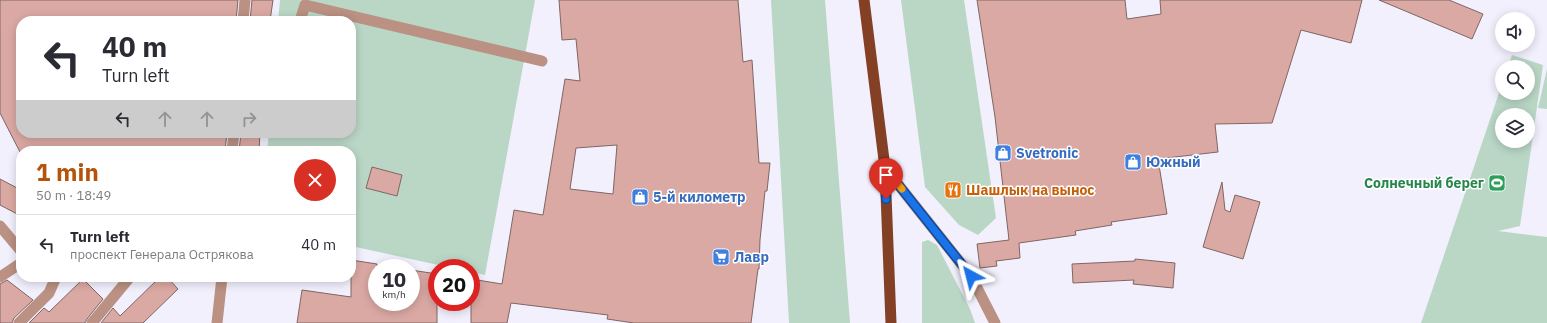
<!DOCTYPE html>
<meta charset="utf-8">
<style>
:root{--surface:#fff;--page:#f7f7f7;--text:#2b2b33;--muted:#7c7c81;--line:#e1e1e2;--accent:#b45309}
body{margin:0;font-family:"IBM Plex Sans",sans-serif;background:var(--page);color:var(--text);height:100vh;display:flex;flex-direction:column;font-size:15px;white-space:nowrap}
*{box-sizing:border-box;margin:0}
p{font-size:13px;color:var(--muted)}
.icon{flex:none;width:22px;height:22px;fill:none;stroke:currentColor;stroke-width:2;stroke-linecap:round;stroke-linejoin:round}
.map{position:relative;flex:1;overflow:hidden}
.sheet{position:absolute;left:16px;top:146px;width:340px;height:136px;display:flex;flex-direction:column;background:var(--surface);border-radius:16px;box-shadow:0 2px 10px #0003}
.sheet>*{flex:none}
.hud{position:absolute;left:16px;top:16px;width:340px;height:122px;border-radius:16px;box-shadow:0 2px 10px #0003;background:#fff;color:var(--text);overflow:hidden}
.fabs{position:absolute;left:1495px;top:12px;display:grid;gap:8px}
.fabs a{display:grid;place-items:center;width:40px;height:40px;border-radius:50%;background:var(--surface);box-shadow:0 2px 10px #0003;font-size:20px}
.speed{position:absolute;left:368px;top:259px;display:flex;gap:8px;font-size:20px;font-weight:700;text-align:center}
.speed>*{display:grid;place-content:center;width:52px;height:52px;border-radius:50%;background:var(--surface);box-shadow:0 2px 10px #0003;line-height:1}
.speed small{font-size:10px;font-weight:400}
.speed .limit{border:6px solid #d22;background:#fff;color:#111}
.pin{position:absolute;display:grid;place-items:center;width:34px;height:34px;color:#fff;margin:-41px -17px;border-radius:50% 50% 50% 0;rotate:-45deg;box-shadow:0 0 4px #0007}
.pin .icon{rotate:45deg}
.me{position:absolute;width:44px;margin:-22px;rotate:322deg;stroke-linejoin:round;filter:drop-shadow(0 0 3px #0008)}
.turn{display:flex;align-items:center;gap:14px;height:84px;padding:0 20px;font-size:18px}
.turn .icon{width:52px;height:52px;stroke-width:2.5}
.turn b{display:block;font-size:28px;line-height:34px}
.lanes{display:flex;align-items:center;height:38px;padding:0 20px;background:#0003;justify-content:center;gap:20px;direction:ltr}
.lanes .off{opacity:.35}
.round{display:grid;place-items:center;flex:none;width:42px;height:42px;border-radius:21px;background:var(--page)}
.overview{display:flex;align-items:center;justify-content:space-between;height:68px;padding:0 20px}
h1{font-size:24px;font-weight:700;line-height:30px;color:var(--accent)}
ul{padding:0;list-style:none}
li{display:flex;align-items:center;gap:12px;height:60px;padding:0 20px;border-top:1px solid var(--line)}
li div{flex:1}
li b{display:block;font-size:15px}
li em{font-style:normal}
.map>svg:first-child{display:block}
.green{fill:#bad7c6;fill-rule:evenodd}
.building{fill:#dba9a4;stroke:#7e6664;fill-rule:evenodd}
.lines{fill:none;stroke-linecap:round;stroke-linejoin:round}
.service{stroke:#ba9182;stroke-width:11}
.primary{stroke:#844025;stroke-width:11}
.route-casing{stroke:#114b97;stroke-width:10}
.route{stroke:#1a73e8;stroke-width:7}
.slow{stroke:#f59e0b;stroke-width:7}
.labels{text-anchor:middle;stroke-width:3;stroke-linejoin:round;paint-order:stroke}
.shop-label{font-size:14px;font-weight:bold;fill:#366cbe;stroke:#fff;text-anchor:start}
.leisure-label{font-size:14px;font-weight:bold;fill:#27864d;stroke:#fff;text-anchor:end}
.food-label{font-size:14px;font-weight:bold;fill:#c56008;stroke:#fff;text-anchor:start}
</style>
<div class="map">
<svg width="1547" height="323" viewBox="0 0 1547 323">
<rect width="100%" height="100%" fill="#f3f0fe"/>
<!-- green -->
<g class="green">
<path d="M 280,0 L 535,0 L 485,275 L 471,272 L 471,268 L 452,268 L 351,246 L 351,151 L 267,151 L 269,133 L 351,133 L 351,21 L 278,21 Z"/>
<path d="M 771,0 L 825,0 L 850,323 L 789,323 Z"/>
<path d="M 901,0 L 964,0 L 996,218 L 978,235 L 959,225 L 925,187 Z"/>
<path d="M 1512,55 L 1543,65 L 1520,226 L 1498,231 L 1547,237 L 1547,323 L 1421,323 L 1502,84 L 1502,93 L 1528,93 L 1528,67 L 1508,67 ZM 1502,115 L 1528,115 L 1528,141 L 1502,141 Z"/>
<path d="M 1547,69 L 1547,109 L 1538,108 Z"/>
<path d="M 928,240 L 937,245 L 970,309 L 975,323 L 922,323 L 922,242 Z"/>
</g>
<!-- building -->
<g class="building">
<path d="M 0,0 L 238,0 L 236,21 L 21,21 L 21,133 L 227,133 L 225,151 L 21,151 L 21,154 L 0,113 Z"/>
<path d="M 252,0 L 273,0 L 270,21 L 250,21 Z"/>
<path d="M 559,0 L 738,0 L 743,62 L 752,60 L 759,163 L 770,163 L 767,191 L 765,191 L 760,240 L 759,269 L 758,269 L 751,323 L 634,323 L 607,319 L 608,315 L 511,303 L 507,323 L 471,323 L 471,279 L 502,284 L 514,210 L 543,215 L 565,79 L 580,81 L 576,39 L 562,40 ZM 617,145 L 613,194 L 570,189 L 576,148 Z"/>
<path d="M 977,0 L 1125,0 L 1127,19 L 1161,14 L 1160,0 L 1362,0 L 1351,43 L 1301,30 L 1272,123 L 1215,124 L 1218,152 L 1158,159 L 1167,214 L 1111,222 L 1112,225 L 1075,231 L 1076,235 L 1019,243 L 1020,258 L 996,261 L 997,266 L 980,268 L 977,244 L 1009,240 L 995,117 Z"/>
<path d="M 1379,0 L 1449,0 L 1483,14 L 1472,39 Z"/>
<path d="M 241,133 L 260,133 L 259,151 L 239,151 Z"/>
<path d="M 372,167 L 402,175 L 397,196 L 366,188 Z"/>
<path d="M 0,179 L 21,190 L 21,216 L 0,205 Z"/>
<path d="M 1222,182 L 1225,210 L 1230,212 L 1235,195 L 1260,202 L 1243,259 L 1203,247 Z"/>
<path d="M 1135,259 L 1175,263 L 1173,288 L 1133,284 L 1134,280 L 1073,283 L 1072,264 L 1135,261 Z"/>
<path d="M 351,260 L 377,264 L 377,302 L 411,302 L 411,270 L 437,274 L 437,323 L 297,323 L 302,290 L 351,297 Z"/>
<path d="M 160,277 L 167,277 L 178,289 L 143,323 L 101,323 L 113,308 L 120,316 Z"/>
<path d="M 83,279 L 103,299 L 87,319 L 85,323 L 29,323 L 44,308 L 49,312 Z"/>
<path d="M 7,280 L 33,300 L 14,318 L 12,323 L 0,323 L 0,284 Z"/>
</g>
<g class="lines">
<!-- service -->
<g class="service">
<path d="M 243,21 L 245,0"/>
<path d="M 300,21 L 305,5 L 542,61"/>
<path d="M 232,151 L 234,133"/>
<path d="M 885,168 L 971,276 L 995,323"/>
<path d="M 0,226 L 21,251"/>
<path d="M 0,277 L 21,263"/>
<path d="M 19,323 L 49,293 L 56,277"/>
<path d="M 92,323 L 130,277"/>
<path d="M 217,323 L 222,277"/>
</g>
<!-- primary -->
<path class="primary" d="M 864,0 L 885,168 L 891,323"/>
</g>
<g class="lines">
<!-- route casing -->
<g class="route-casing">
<path id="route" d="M 886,199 L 885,168 L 971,276"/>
</g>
<!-- route -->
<use href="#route" class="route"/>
<!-- slow -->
<path class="slow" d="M 885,174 L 885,168 L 902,189"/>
</g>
<!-- icons -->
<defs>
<g id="shop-square" transform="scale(0.9)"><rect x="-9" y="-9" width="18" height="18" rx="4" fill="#3f7fe0" stroke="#fff"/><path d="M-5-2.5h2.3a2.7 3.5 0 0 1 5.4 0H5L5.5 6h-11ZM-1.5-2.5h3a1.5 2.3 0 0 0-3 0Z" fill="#fff"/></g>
<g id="stadium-square" transform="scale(0.9)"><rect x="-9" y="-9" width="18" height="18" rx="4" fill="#2e9e5b" stroke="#fff"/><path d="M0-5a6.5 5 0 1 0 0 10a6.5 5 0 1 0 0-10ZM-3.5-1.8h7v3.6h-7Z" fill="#fff"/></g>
<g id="restaurant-square" transform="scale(0.9)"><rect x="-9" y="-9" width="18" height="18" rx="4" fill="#e8710a" stroke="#fff"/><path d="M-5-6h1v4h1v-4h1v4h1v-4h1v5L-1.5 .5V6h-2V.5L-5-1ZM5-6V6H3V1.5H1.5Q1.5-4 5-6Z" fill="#fff"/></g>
<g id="supermarket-square" transform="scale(0.9)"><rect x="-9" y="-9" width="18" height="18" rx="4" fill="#3f7fe0" stroke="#fff"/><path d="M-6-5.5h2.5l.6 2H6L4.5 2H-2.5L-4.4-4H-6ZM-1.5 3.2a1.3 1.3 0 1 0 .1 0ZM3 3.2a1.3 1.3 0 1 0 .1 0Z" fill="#fff"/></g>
</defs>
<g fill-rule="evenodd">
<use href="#shop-square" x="1003" y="153"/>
<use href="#shop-square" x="1133" y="162"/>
<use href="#stadium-square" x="1497" y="183"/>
<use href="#restaurant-square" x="953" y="190"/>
<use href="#shop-square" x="640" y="197"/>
<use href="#supermarket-square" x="721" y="257"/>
</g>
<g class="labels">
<!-- shop labels -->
<g class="shop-label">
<text x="1016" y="158">Svetronic</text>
<text x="1146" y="167">Южный</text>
<text x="653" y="202">5-й километр</text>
<text x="734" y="262">Лавр</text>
</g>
<!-- leisure labels -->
<g class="leisure-label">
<text x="1484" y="188">Солнечный берег</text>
</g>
<!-- food labels -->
<g class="food-label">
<text x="966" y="195">Шашлык на вынос</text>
</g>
</g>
</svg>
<div class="fabs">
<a><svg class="icon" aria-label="sound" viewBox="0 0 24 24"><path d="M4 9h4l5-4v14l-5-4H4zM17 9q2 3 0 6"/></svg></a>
<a><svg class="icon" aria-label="search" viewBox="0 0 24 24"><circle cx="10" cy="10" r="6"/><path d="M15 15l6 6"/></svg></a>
<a><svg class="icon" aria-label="layers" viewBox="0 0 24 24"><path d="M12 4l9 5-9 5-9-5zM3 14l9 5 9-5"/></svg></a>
</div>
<div class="speed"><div>10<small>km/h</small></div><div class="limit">20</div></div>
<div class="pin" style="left:886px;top:199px;background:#d93025"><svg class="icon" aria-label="arrive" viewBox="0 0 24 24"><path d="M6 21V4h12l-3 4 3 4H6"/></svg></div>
<svg class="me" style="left:971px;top:276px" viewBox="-20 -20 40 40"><path d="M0-17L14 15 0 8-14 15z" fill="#1a73e8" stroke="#fff" stroke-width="4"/></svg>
<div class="hud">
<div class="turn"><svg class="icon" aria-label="left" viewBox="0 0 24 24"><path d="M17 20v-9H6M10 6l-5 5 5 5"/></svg><div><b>40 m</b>Turn left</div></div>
<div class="lanes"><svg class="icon" aria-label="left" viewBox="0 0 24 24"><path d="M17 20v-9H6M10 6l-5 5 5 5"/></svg><svg class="icon off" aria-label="ahead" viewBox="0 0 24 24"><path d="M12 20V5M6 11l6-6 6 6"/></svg><svg class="icon off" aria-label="ahead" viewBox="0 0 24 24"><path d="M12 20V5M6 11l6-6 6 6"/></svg><svg class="icon off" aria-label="right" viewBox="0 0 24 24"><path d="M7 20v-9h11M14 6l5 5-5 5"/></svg></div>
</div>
<section class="sheet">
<div class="overview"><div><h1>1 min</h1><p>50 m · 18:49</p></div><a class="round" style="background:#d93025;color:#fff"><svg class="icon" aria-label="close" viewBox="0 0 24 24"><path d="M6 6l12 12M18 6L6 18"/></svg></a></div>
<ul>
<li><svg class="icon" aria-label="left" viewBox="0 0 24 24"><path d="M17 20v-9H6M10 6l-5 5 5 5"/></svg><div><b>Turn left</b><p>проспект Генерала Острякова</p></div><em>40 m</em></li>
</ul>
</section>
</div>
